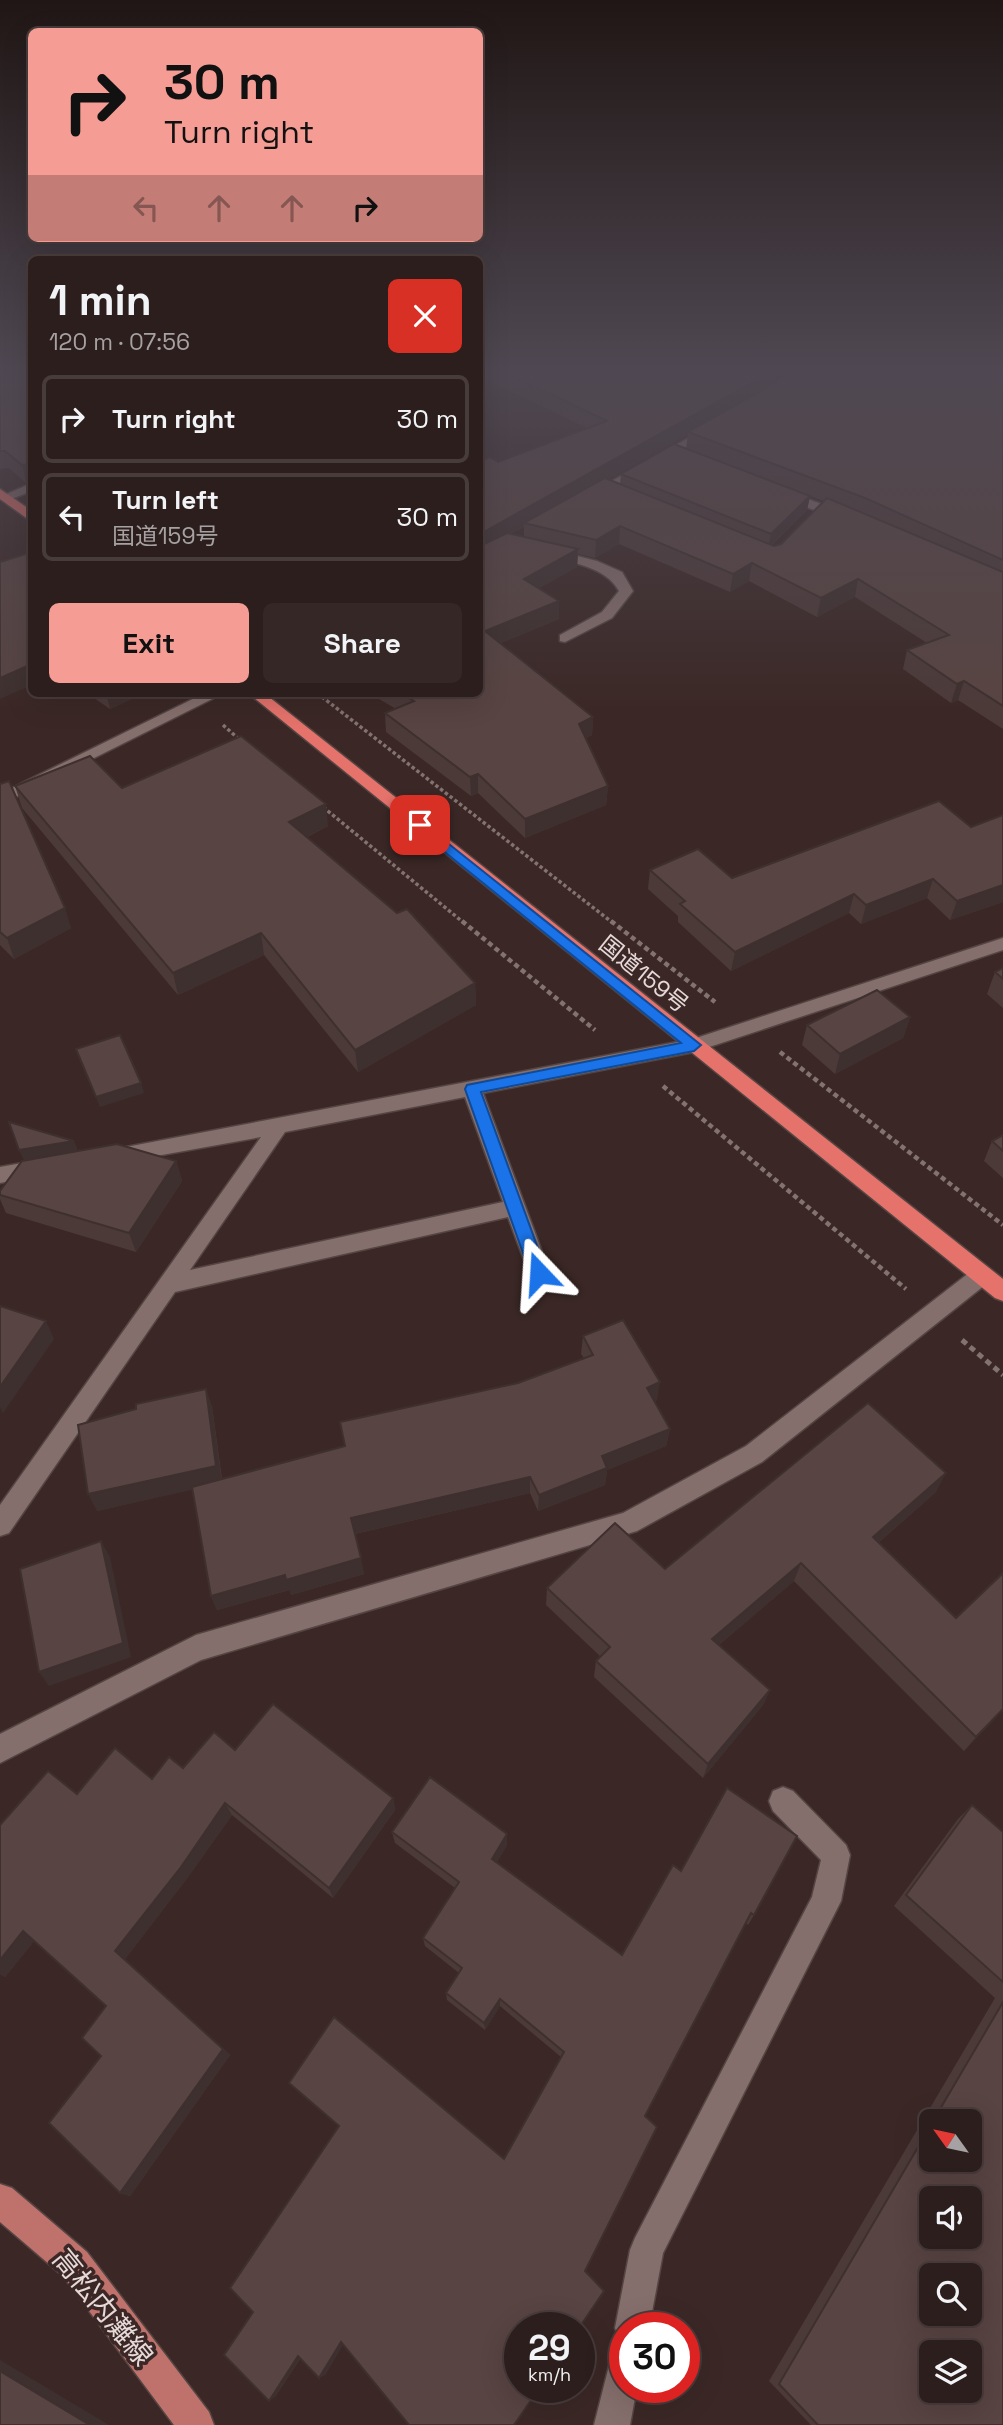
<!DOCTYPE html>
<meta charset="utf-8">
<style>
:root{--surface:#2c1e1c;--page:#342725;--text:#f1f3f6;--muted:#a6a2a3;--line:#483c3b;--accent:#f59c94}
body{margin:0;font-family:"Space Grotesk","Noto Sans JP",sans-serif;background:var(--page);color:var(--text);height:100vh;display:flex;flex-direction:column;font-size:26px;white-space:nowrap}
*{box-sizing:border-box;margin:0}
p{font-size:23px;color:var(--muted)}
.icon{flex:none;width:38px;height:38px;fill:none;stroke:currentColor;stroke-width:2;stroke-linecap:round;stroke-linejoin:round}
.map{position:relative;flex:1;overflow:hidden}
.drawer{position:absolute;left:28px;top:256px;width:455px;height:441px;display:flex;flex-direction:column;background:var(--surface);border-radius:10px;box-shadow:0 7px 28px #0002,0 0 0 2px var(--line)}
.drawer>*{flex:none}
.hud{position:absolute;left:28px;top:28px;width:455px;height:214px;border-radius:10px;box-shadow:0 7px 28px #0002,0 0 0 2px var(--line);background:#f59c94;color:#111;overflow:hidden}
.needle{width:46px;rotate:303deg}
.tools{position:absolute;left:919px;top:2109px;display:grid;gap:14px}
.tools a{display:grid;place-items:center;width:63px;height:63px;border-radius:10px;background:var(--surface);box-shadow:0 7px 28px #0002,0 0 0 2px var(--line);font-size:35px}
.speed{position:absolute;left:504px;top:2312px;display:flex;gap:14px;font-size:35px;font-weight:700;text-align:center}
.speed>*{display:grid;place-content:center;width:91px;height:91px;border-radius:50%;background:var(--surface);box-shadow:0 7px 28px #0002,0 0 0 2px var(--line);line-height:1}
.speed small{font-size:18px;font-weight:400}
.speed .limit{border:10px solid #d22;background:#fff;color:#111}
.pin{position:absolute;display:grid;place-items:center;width:60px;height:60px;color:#fff;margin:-30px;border-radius:14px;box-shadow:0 4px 10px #0006}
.me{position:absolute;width:77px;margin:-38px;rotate:340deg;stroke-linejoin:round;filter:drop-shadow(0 0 5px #0008)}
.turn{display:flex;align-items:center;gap:24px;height:147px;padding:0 21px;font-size:32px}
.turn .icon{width:91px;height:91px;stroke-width:2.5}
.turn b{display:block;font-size:49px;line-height:60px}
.lanes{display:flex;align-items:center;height:66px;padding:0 21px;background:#0003;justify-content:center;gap:35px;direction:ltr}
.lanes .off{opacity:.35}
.round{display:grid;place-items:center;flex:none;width:74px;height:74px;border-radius:10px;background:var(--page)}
.head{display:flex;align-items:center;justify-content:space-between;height:119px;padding:0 21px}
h1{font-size:42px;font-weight:600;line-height:52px}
.cta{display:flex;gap:14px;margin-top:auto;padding:14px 21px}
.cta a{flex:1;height:80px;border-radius:10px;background:var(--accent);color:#111;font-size:28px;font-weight:600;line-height:80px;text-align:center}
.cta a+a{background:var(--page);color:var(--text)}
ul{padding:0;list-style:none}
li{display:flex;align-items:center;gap:21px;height:88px;margin:0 14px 10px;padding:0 7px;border:4px solid var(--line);border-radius:10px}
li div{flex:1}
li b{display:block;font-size:26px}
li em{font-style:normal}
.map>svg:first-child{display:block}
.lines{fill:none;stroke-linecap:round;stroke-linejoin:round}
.minor-casing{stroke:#544543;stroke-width:3}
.major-casing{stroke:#544543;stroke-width:3}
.highway-casing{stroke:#544543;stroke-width:3}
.path-far2{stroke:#827270;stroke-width:3.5;stroke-dasharray:3.5 2.5;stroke-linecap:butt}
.path-far1{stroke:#827270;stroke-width:4.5;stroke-dasharray:5 3.5;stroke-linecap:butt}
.path{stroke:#827270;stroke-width:5;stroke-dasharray:6 4.5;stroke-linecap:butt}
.minor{fill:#856f6d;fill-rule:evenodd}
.major{fill:#bf716c;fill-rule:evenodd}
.highway{fill:#e5726b;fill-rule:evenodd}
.wall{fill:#4c3a39;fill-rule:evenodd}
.shaded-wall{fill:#3e302e}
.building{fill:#584442;stroke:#3e302e;stroke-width:2;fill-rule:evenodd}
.route{fill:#1a73e8;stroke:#114b97;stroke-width:2}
.labels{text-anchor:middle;stroke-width:7;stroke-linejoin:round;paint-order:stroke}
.street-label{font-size:23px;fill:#e6d9d8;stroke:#3b2826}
.near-street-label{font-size:28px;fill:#e6d9d8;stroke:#3b2826}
</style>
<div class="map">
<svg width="1003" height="2425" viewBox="0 0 1003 2425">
<rect width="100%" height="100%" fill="#3b2826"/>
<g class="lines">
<!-- minor casing -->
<g class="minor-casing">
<g id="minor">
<path d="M 710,426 L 716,429 L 714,431 L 595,499 L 587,499 L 585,496 Z"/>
<path d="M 32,483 L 32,491 L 6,501 L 0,497 Z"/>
<path d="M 783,490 L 849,514 L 851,517 L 849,520 L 841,520 L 779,497 L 779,491 Z"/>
<path d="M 550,549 L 597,561 L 622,572 L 633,591 L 612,618 L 565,642 L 560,641 L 560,635 L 602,612 L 619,591 C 605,566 572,563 545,556 L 545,550 Z"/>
<path d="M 205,693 L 224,693 L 0,805 L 0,794 Z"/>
<path d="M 1003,938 L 1003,950 L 694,1052 L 483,1093 L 550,1273 L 547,1279 L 539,1282 L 531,1279 L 508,1217 L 175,1292 L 9,1533 L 0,1536 L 0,1505 L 261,1137 L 112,1164 L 105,1161 L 102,1156 L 105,1151 L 693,1039 ZM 465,1097 L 503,1202 L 190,1270 L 285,1132 Z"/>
<path d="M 39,1160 L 46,1162 L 49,1168 L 46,1174 L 0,1183 L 0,1167 Z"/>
<path d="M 982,1266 L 990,1269 L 993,1275 L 990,1281 L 762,1462 L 637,1531 L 201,1660 L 0,1763 L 0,1734 L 196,1635 L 623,1513 L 746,1446 L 974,1269 Z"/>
<path d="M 783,1787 L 793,1791 L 846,1845 L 850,1855 L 841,1901 L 663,2253 L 649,2328 L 625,2328 L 625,2342 L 620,2340 L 615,2328 L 630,2250 L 635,2238 L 812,1897 L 821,1860 L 773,1811 L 769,1801 L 773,1791 Z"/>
<path d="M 625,2345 L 625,2387 L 637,2387 L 630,2425 L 594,2425 L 613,2350 Z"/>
</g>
</g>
<!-- major casing -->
<g class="major-casing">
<path id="major" d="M 0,2184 L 12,2188 L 87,2252 L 209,2412 L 214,2425 L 174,2425 L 63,2276 L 0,2222 Z"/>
</g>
<!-- highway casing -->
<g class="highway-casing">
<g id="highway">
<path d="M 0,489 L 32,511 L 32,522 L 0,499 Z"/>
<path d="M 248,693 L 264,693 L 1003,1279 L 1003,1301 L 995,1298 Z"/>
</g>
</g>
<!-- path-far2 -->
<g class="path-far2">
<path d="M 317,693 L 613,923"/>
<path d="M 223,725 L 240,740"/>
<path d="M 323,807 L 464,923"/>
</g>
<!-- path-far1 -->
<g class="path-far1">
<path d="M 462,921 L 595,1030"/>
<path d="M 611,921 L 715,1002"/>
<path d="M 780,1052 L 1003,1225"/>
<path d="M 663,1086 L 906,1289"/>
</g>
<!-- path -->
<path class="path" d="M 962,1340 L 1003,1375"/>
<!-- minor -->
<use href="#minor" class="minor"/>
<!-- major -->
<use href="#major" class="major"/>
<!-- highway -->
<use href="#highway" class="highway"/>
</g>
<!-- wall -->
<g class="wall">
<path d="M 0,371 L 32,371 L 32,482 L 26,483 L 9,468 L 0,469 Z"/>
<path d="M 480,371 L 1003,371 L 1003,729 L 958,700 L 951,703 L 903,669 L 907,650 L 927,643 L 855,597 L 817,617 L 749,581 L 730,592 L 619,544 L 595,558 L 578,554 L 577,567 L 539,588 L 559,619 L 501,643 L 593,717 L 592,735 L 586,738 L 608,786 L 606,805 L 525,838 L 478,793 L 471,796 L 386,732 L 385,713 L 396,709 L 369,693 L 480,693 L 498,462 L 587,428 L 480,377 ZM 688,434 L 686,449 L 621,474 L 620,484 L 608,479 ZM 810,496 L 824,501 L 781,544 L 774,546 L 772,545 L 807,510 ZM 524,527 L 524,537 L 511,534 Z"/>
<path d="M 87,693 L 145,693 L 110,709 Z"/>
<path d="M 0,783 L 71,928 L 14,959 L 0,945 Z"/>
<path d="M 15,786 L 122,788 L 328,826 L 307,837 L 475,983 L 476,1005 L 358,1072 L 264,955 L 178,995 L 22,808 Z"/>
<path d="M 1003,815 L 1003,902 L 950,920 L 927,898 L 861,924 L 849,913 L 731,971 L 678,922 L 678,916 L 648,889 L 650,870 L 732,878 L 971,827 Z"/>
<path d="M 1003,968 L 1003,1008 L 987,994 L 995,972 Z"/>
<path d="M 910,1017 L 903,1038 L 835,1074 L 802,1045 L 807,1025 Z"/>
<path d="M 1003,1135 L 1003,1178 L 984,1161 L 992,1141 Z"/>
<path d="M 176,1161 L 182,1181 L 136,1252 L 6,1213 L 0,1199 L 0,1191 Z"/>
<path d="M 583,1336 L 657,1400 L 654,1401 L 670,1429 L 666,1446 L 607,1470 L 605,1485 L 538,1511 L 530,1493 L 355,1534 L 364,1574 L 291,1595 L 290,1590 L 217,1610 L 211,1596 L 193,1489 L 97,1511 L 212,1406 L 222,1479 L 345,1446 L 584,1358 L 581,1354 Z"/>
<path d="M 936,1492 L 878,1543 L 1003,1710 L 964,1751 L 794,1581 L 719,1645 L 770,1690 L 763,1705 L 703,1778 L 594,1677 L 596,1661 L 601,1657 L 546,1605 L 547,1588 L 665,1569 Z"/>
<path d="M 235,1750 L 393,1798 L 395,1810 L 333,1898 L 232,1815 L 188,1877 L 125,1959 L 230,2055 L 130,2196 L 120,2193 L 101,2056 L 106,2006 L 34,1941 L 5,1977 L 0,1974 L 0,1825 L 77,1794 L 152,1779 Z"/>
<path d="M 972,1805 L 1003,1832 L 1003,2425 L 811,2425 L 769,2381 L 995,1998 L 894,1906 L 958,1819 ZM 931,2121 L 970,2121 L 931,2160 Z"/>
<path d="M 392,1832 L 507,1834 L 507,1845 L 497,1862 L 622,1955 L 673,1865 L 754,1915 L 748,1925 L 746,1923 L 343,2344 L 325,2375 L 300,2359 L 275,2397 L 224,2355 L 504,2159 L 561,2057 L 500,2006 L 485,2030 L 447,2000 L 446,1993 L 459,1973 L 425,1946 L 423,1938 L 455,1888 L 395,1843 Z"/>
</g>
<!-- shaded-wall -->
<g class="shaded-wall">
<path d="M 773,371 L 800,371 L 688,432 L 688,434 L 528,524 L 524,523 L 524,527 L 480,552 L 480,534 Z"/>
<path d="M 30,464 L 32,482 L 26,483 L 22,465 Z"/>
<path d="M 810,496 L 807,510 L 768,548 L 771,534 Z"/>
<path d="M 620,526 L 619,544 L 595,558 L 596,540 Z"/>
<path d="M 578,549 L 577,567 L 524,597 L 524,579 Z"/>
<path d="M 752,563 L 749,581 L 730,592 L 733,574 Z"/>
<path d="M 858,579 L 855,597 L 817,617 L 821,598 Z"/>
<path d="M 559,601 L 559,619 L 486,649 L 485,631 Z"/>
<path d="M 32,664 L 32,685 L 0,699 L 0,678 Z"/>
<path d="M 964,681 L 958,700 L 951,703 L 957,684 Z"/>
<path d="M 106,693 L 145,693 L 110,709 Z"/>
<path d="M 593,717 L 592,735 L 578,742 L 579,724 Z"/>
<path d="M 478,774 L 478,793 L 471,796 L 470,777 Z"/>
<path d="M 608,786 L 606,805 L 525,838 L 525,819 Z"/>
<path d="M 326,804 L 328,826 L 292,844 L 289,822 Z"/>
<path d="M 933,879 L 927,898 L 861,924 L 866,905 Z"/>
<path d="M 1003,885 L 1003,902 L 950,920 L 957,901 Z"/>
<path d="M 854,894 L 849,913 L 731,971 L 735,952 Z"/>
<path d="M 65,908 L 71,928 L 14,959 L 7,938 Z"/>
<path d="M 261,933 L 264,955 L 178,995 L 173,973 Z"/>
<path d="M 475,983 L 476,1005 L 358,1072 L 355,1050 Z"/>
<path d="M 910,1017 L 903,1038 L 835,1074 L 840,1054 Z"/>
<path d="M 141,1083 L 144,1093 L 100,1107 L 96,1097 Z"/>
<path d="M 74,1141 L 78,1151 L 24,1160 L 19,1150 Z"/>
<path d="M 176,1161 L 182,1181 L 136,1252 L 129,1233 Z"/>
<path d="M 46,1321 L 54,1339 L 3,1413 L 0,1407 L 0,1387 Z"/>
<path d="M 660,1382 L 657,1400 L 644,1405 L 647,1388 Z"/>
<path d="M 206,1389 L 212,1406 L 222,1483 L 97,1511 L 88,1494 Z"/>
<path d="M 670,1429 L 666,1446 L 607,1470 L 605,1485 L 538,1511 L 539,1495 L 602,1456 Z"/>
<path d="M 946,1473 L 936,1492 L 864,1555 L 873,1537 Z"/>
<path d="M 530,1477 L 530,1493 L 354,1534 L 351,1518 Z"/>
<path d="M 101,1541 L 110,1557 L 131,1657 L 49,1686 L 39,1672 Z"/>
<path d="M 361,1558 L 364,1574 L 291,1595 L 290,1590 L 217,1610 L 211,1596 L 285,1575 Z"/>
<path d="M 801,1563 L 794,1581 L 707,1655 L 712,1639 Z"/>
<path d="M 770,1690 L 763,1705 L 703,1778 L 708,1764 Z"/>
<path d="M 1003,1709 L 1003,1710 L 964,1751 L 976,1737 Z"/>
<path d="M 393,1798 L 395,1810 L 333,1898 L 329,1888 Z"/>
<path d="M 225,1803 L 232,1815 L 188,1877 L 125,1959 L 230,2055 L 130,2196 L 120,2193 L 115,1951 Z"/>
<path d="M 507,1834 L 507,1845 L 493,1869 L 492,1859 Z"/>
<path d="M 23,1931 L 35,1940 L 5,1977 L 0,1974 L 0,1960 Z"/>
<path d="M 500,1999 L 500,2006 L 485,2030 L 484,2023 Z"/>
<path d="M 346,2340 L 325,2375 L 319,2378 L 341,2342 Z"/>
<path d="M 303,2354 L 275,2397 L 269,2401 L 298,2356 Z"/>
<path d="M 0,2360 L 109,2425 L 90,2425 L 0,2371 Z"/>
</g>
<!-- building -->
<g class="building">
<path d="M 0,371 L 32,371 L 32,473 L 30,472 L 30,464 L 22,465 L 5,451 L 0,451 Z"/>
<path d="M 502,371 L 773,371 L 480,534 L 480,462 L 490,457 L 498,462 L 607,421 Z"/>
<path d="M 797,371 L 1003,371 L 1003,560 L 865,498 L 688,432 Z"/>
<path d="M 674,444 L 810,496 L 771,534 L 621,474 Z"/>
<path d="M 605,478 L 774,546 L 781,544 L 827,498 L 1003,572 L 1003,706 L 964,681 L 957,684 L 907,650 L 949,635 L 858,579 L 821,598 L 752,563 L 733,574 L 620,526 L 596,540 L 524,523 Z"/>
<path d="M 507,533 L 578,549 L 524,579 L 559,601 L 485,631 L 593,717 L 579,724 L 608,786 L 525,819 L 478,774 L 470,777 L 385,713 L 414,701 L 400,693 L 480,693 L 480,546 Z"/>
<path d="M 32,552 L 32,664 L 0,678 L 0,562 Z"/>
<path d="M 241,736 L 326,804 L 289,822 L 397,913 L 407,909 L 475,983 L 355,1050 L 261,933 L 173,973 L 15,786 L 90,756 L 122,788 Z"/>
<path d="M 9,781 L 65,908 L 7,938 L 0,932 L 0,784 Z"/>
<path d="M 939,801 L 971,827 L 1003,815 L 1003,885 L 957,901 L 933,879 L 866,905 L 854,894 L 735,952 L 680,904 L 685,901 L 650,870 L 698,849 L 732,878 Z"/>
<path d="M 1003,968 L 1003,979 L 995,972 Z"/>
<path d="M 877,990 L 910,1017 L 840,1054 L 807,1025 Z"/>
<path d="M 120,1035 L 141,1083 L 96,1097 L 76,1049 Z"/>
<path d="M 9,1122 L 74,1141 L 19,1150 Z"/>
<path d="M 1003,1135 L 1003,1151 L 992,1141 Z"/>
<path d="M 117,1144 L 176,1161 L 129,1233 L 0,1195 L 0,1191 L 22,1161 Z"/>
<path d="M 0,1306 L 46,1321 L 0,1387 Z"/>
<path d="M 623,1320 L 660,1382 L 647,1388 L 670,1429 L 602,1456 L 607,1468 L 539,1495 L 530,1477 L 351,1518 L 361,1558 L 286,1580 L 285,1575 L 211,1596 L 192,1487 L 345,1446 L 340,1422 L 518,1383 L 593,1355 L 583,1336 Z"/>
<path d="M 206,1389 L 216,1466 L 88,1494 L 78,1425 L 136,1409 L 136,1404 Z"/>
<path d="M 868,1403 L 946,1473 L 873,1537 L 956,1618 L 1003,1573 L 1003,1709 L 976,1737 L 801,1563 L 712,1639 L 770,1690 L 708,1764 L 596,1661 L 610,1647 L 547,1588 L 615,1523 L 665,1569 Z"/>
<path d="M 101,1541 L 123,1643 L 39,1672 L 20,1569 Z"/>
<path d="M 273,1704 L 393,1798 L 329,1888 L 225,1803 L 181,1867 L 115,1951 L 223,2049 L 120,2193 L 49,2123 L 101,2056 L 82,2038 L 106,2006 L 23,1931 L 0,1960 L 0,1825 L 48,1771 L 77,1794 L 115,1748 L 152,1779 L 169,1757 L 183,1768 L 214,1732 L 235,1750 Z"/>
<path d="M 430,1777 L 507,1834 L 492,1859 L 622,1955 L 673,1865 L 681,1871 L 727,1788 L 797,1836 L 754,1915 L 751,1913 L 645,2116 L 657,2127 L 585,2271 L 604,2291 L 579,2328 L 520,2328 L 520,2387 L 540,2387 L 514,2425 L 409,2425 L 341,2342 L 319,2378 L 298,2356 L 269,2401 L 224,2355 L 253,2312 L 230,2288 L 339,2126 L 289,2083 L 334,2017 L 504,2159 L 564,2052 L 500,1999 L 484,2023 L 446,1993 L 462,1968 L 423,1938 L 459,1882 L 392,1832 Z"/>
<path d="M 972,1805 L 1003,1832 L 1003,1982 L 906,1895 Z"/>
<path d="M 1003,2002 L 1003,2425 L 818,2425 L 779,2384 L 931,2125 L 931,2160 L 970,2160 L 970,2121 L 933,2121 ZM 931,2198 L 970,2198 L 970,2236 L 931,2236 ZM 931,2275 L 970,2275 L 970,2314 L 931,2314 ZM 931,2352 L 970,2352 L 970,2390 L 931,2390 Z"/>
<path d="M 0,2371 L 90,2425 L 0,2425 Z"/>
</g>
<!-- sky -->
<linearGradient id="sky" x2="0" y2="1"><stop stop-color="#201615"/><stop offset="0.52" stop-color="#4f4852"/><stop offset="1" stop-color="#4f4852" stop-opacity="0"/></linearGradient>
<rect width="1003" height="711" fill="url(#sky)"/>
<!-- route -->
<path class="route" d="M 420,821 L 701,1045 L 694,1051 L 481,1092 L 547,1273 L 544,1278 L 533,1278 L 530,1273 L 465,1089 L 467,1085 L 681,1043 L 415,828 L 415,822 Z"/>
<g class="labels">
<!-- street labels -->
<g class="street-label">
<text transform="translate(644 974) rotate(39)" y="8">国道159号</text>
</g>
<!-- near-street labels -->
<g class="near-street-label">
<text transform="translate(103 2307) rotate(51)" y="10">高松内灘線</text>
</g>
</g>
</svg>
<div class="tools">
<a><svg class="needle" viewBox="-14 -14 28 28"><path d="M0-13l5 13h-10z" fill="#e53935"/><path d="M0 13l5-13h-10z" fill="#a6a2a3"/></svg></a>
<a><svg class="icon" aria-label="sound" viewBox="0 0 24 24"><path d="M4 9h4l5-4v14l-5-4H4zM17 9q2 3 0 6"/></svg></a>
<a><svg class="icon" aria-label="search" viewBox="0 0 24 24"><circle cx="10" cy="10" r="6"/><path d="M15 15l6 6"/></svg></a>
<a><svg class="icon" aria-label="layers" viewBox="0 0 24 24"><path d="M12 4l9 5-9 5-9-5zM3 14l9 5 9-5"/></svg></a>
</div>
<div class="speed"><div>29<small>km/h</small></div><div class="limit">30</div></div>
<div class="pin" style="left:420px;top:825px;background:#d93025"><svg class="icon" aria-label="arrive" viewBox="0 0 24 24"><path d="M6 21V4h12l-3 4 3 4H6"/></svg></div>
<svg class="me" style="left:539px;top:1273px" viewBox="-20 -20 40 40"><path d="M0-17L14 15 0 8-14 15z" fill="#1a73e8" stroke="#fff" stroke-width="4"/></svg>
<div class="hud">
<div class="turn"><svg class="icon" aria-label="right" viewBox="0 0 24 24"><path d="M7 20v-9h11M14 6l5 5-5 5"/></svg><div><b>30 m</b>Turn right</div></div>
<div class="lanes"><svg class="icon off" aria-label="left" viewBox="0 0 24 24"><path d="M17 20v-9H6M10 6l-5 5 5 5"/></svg><svg class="icon off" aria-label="ahead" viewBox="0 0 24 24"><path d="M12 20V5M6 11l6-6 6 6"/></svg><svg class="icon off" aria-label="ahead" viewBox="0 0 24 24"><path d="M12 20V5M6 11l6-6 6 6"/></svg><svg class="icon" aria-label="right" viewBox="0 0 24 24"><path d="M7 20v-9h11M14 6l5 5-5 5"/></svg></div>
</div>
<section class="drawer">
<div class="head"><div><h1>1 min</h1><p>120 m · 07:56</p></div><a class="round" style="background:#d93025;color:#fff"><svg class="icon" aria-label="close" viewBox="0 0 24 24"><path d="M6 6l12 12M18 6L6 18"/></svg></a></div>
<ul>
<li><svg class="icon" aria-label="right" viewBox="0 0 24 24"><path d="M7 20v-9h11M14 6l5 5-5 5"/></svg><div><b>Turn right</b></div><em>30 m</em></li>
<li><svg class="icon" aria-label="left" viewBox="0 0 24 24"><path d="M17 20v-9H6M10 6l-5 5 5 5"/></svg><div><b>Turn left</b><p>国道159号</p></div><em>30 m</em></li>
</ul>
<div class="cta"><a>Exit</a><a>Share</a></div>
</section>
</div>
